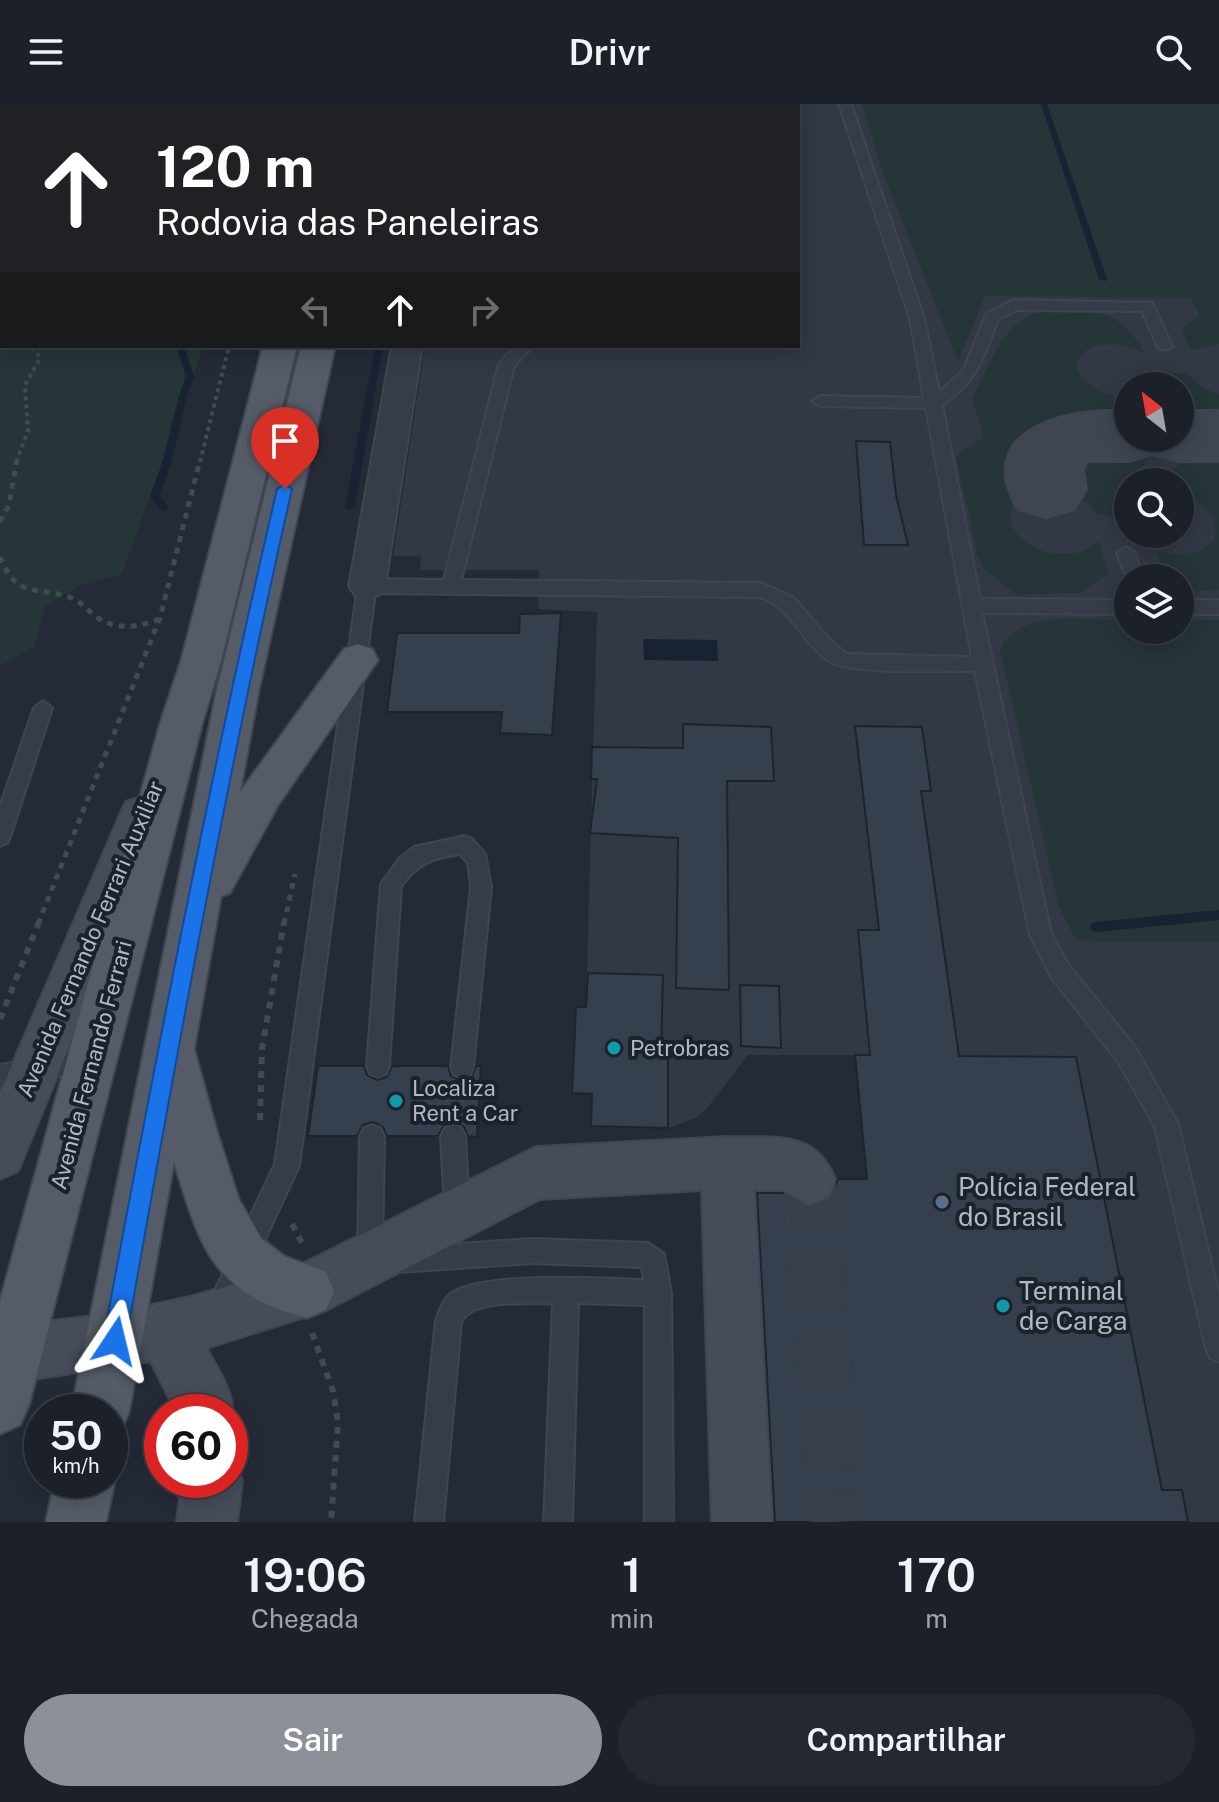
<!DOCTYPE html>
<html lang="pt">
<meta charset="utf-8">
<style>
:root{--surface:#1b2029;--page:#242831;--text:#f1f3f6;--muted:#a0a3a8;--line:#393e46;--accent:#8c9099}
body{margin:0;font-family:"Public Sans",sans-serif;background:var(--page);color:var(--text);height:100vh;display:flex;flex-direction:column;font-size:30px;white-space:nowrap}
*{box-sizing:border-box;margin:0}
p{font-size:26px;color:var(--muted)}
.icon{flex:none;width:44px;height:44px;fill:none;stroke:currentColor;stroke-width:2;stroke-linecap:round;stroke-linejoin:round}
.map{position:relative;height:1418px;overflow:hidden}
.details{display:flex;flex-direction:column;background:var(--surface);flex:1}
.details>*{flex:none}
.hud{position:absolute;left:0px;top:0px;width:800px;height:244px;box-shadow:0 4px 20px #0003,0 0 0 2px var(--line);background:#202124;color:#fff;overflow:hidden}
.needle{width:52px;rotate:329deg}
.controls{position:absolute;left:1114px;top:268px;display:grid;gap:16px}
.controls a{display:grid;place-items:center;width:80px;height:80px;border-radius:50%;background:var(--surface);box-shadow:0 4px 20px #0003,0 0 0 2px var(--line);font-size:40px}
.speed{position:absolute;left:24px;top:1290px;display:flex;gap:16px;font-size:40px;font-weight:700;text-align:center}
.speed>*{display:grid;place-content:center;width:104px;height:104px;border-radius:50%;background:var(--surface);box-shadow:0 4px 20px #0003,0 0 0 2px var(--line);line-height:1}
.speed small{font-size:20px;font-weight:400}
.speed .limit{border:12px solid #d22;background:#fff;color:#111}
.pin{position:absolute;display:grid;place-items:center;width:68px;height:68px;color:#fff;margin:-82px -34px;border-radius:50% 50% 50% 0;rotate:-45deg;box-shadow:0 0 8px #0007}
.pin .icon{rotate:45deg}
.me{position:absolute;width:88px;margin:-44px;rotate:10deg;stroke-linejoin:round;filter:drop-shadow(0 0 6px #0008)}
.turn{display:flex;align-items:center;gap:28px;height:168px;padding:0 24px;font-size:36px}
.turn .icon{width:104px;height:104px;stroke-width:2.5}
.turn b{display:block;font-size:56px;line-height:68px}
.lanes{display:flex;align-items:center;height:76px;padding:0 24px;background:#0003;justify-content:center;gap:40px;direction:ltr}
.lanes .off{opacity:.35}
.eta{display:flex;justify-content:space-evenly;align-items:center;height:136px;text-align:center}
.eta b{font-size:48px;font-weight:600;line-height:56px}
.cta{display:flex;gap:16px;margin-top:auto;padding:16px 24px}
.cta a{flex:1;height:92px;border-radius:48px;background:var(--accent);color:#fff;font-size:32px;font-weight:600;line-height:92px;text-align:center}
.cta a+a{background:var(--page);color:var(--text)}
header{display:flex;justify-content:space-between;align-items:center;height:104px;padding:0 24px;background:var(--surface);font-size:36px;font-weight:600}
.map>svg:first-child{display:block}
.airport{fill:#323844;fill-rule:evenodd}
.green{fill:#263538}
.water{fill:#182233}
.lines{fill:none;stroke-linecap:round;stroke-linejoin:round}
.stream{fill:#182233;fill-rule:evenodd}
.taxiway{fill:#3f4652;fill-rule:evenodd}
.building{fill:#363f4d;stroke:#1e242e;stroke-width:2}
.secondary-tunnel{stroke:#39404c;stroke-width:53;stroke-dasharray:53 26;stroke-linecap:butt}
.lane-casing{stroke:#404651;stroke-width:4}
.street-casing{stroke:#404651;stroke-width:4}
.secondary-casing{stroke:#404651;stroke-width:4}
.primary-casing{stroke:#404651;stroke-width:4}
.path-far2{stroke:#3e4e50;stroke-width:4;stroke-dasharray:4 4;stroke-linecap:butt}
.path-far1{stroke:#3e4e50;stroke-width:5;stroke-dasharray:6 6;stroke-linecap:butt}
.path{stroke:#3e4e50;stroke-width:6;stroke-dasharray:7 7;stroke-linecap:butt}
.lane{fill:#373d48;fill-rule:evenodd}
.street{fill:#373d48;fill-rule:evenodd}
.secondary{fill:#464c5a;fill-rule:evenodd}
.primary{fill:#555c67;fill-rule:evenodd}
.route{fill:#1a73e8;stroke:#114b97;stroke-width:2}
.culture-dot{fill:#0f9aa8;stroke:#1c222c;stroke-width:3}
.service-dot{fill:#5c6f8a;stroke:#1c222c;stroke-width:3}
.labels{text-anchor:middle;stroke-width:8;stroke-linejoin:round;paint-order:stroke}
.street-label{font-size:22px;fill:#b2b8c4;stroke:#1c222c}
.poi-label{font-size:22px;fill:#b2b8c4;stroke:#1c222c;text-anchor:start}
.near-poi-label{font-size:26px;fill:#b2b8c4;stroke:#1c222c;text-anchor:start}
</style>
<header><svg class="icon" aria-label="menu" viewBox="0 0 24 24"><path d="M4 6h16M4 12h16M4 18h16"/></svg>Drivr<svg class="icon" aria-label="search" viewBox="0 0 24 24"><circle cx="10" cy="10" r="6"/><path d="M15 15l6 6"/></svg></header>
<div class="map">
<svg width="1219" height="1418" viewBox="0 0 1219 1418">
<rect width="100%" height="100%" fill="#242b37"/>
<!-- airport -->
<path class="airport" d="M 462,0 L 1219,0 L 1219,1418 L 900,1418 L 855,951 L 748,951 L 708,1003 L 696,1014 L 668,1024 L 591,1022 L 592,990 L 572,989 L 576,903 L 586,902 L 597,508 L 538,505 L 539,466 L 420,466 L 421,452 L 393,452 L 425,242 L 798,242 L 798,2 ZM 1128,282 L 1180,282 L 1180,334 L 1128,334 ZM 1128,378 L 1180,378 L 1180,430 L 1128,430 ZM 1128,474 L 1180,474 L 1180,526 L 1128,526 Z"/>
<!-- green -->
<g class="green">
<path d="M 0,0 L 291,0 L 2,2 L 2,242 L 204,242 L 122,470 L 81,481 L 45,503 L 34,543 L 0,562 Z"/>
<path d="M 862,0 L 1219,0 L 1219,240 L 1191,246 L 1182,226 L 1199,210 L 1191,194 L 985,192 L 958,257 L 883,69 Z"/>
<path d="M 1041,208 C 1090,207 1118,200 1144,249 C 1123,239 1086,232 1076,261 C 1082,281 1100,289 1119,293 L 1128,305 L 1128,328 C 1083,327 1025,326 1033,388 C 969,415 1056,478 1099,437 L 1108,470 L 1079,489 L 1017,491 L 984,465 L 977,449 L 956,352 L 984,333 L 972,295 C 989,263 1002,217 1041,208 Z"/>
<path d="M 1161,269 L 1187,269 L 1203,284 L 1219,290 L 1219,329 L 1191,329 L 1180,324 L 1180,282 L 1158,282 Z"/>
<path d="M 1091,345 L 1156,345 L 1145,357 L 1141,378 L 1128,378 L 1128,397 L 1122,411 L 1098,411 L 1087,398 L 1061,387 C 1054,362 1068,352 1091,345 Z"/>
<path d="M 1196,346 L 1219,346 L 1219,486 L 1194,487 L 1180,478 L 1180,474 L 1163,468 L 1156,447 C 1178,452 1200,454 1215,434 C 1219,410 1201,397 1180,389 L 1180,378 L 1170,378 L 1180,356 Z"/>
<path d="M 1180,516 L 1219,516 L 1219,838 L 1095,838 L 1075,834 L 1059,803 L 1000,546 C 1020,503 1088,517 1128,517 L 1128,526 L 1180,526 Z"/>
</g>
<!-- water -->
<path class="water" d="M 643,535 L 717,536 L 718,557 L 644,556 Z"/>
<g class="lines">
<!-- stream -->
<g class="stream">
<path d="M 428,0 L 434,0 L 433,2 L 427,2 Z"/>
<path d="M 1041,0 L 1047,0 L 1107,175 L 1106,177 L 1099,175 Z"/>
<path d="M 176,242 L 184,242 L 194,272 L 187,292 L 171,360 L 161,387 L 160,392 L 169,404 L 164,407 L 161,406 L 150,392 L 162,360 L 179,292 L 186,272 Z"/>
<path d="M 375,242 L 383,242 L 355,403 L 350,406 L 345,403 Z"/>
<path d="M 1219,806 L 1219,816 L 1096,828 L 1092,827 L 1090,823 L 1092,819 L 1096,818 Z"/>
</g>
<!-- taxiway -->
<path class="taxiway" d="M 1112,305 L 1128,305 L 1128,334 L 1180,334 L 1180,305 L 1219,305 L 1219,359 L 1180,359 L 1154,352 L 1128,359 L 1088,359 L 1085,366 L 1088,386 L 1075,407 L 1046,415 L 1017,407 C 972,332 1051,305 1112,305 Z"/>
</g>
<!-- building -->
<g class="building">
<path d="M 856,337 L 890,338 L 896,391 L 908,441 L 864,441 Z"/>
<path d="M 561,509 L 552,631 L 500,629 L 502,608 L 387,608 L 397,529 L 519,529 L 520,510 Z"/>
<path d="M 683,620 L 771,623 L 774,677 L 727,677 L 729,886 L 676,884 L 678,734 L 590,729 L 597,675 L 591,675 L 592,643 L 683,644 Z"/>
<path d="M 855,622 L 922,623 L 931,687 L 921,687 L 959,952 L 1076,953 L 1162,1386 L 1182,1386 L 1188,1418 L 775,1418 L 757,1089 L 783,1089 L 810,1104 L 831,1094 L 838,1075 L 867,1075 L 855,951 L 870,951 L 858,826 L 879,826 Z"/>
<path d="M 588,869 L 663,871 L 661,950 L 668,950 L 668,1024 L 591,1022 L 592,990 L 572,989 L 576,903 L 586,903 Z"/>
<path d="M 740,881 L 779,882 L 781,944 L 741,942 Z"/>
<path d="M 318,962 L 364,962 L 367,971 L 377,976 L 387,973 L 392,962 L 448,962 L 451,972 L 461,977 L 471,974 L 476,962 L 481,962 L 477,1033 L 468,1032 L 464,1023 L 454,1018 L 444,1021 L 438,1032 L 387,1032 L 383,1023 L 373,1018 L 363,1021 L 357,1032 L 308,1032 Z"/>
</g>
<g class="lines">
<!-- secondary-tunnel -->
<path class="secondary-tunnel" d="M 809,1075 L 836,1418"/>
<!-- lane casing -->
<g class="lane-casing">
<g id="lane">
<path d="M 758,0 L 770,0 L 771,2 L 759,2 Z"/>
<path d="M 839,0 L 851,0 L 924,214 L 939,288 L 963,267 L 987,209 L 1014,196 L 1152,199 L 1172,242 L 1169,245 L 1159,245 L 1142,207 L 1017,206 L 998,215 C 983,254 978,277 942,301 L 980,495 L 1128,496 L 1128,510 L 982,509 L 1051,830 L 1067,859 L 1135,943 L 1178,1020 L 1219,1192 L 1219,1258 L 1210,1254 L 1206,1245 L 1155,1023 L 1119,959 L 1051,873 L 1030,831 L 975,567 C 944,566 849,572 827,556 C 801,537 792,504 760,493 L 375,489 L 299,1062 L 228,1215 L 219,1219 L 210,1215 L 206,1206 L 210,1197 L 275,1060 L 358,482 L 367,475 L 444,476 L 499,260 L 516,242 L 533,242 L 514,262 L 461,476 L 761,479 L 794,494 L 828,534 L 846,550 L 972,553 L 926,304 L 820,302 L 812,297 L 820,292 L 924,294 L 910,214 Z"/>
<path d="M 1126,443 L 1135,449 L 1142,474 L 1128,474 L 1128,479 L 1117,449 Z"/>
<rect x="1180" y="496" width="39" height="14"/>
<path d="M 43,597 L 52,604 L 10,733 L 7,739 L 0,742 L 0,703 L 34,604 Z"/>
<path d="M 465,732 L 472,735 L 485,750 L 491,783 L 473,963 L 470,971 L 462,974 L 454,971 L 451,963 L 471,783 L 468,759 L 460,750 C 433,754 418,759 401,782 L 389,962 L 386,970 L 378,973 L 370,970 L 367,962 L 381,780 L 400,754 L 414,743 Z"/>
<path d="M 93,945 L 101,948 L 104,956 L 101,964 L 0,983 L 0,961 Z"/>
<path d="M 372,1021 L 380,1024 L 384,1032 L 382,1150 L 379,1159 L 370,1162 L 361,1159 L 358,1150 L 360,1032 L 364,1024 Z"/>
<path d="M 453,1021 L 461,1024 L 465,1032 L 469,1107 L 466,1116 L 457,1119 L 448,1116 L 445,1107 L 441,1032 L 445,1024 Z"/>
<path d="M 533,1135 L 648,1139 L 664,1150 L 671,1189 L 673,1418 L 645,1418 L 645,1201 L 578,1199 L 572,1418 L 544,1418 L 553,1199 C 527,1201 475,1193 461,1218 L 443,1418 L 415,1418 L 436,1216 C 439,1209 442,1199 447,1193 C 471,1166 606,1175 644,1176 L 642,1163 L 533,1159 L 399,1168 L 390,1165 L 387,1156 L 390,1147 L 399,1144 Z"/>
</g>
</g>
<!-- street casing -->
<g class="street-casing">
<g id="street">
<rect x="435" y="0" width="26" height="2"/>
<path d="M 392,242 L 422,242 L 385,482 L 379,491 L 367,495 L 355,491 L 349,482 Z"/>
</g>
</g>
<!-- secondary casing -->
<g class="secondary-casing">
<g id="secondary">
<path d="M 142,693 L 158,698 L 164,711 L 18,1067 L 0,1075 L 0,989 L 120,711 L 126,698 Z"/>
<path d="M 727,1033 C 774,1035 814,1024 835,1075 L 828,1093 L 809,1101 L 784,1086 L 754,1086 L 772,1418 L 712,1418 L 702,1086 L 540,1095 L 326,1206 L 206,1244 C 217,1264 239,1295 230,1317 L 230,1308 L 176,1308 L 151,1257 L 0,1280 L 0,1224 L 115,1209 L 190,1193 L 299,1162 L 536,1043 Z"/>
<path d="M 230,1354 L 242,1376 L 237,1418 L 177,1418 L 182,1376 L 230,1376 Z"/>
</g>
</g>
<!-- primary casing -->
<g class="primary-casing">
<g id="primary">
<path d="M 327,0 L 355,0 L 326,2 Z"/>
<rect x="359" y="0" width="28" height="2"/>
<path d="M 263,242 L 297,242 L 221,557 L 202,620 L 29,1301 L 20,1321 L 0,1330 L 0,1197 L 160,620 L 181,557 Z"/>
<path d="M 301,242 L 335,242 L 259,585 L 240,688 L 344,545 L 358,540 L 372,545 L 378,556 L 278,701 L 230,789 L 221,792 L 194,945 L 217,1028 L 239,1096 L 262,1135 L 284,1152 L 326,1168 L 334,1187 L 326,1206 L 307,1214 C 212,1189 201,1145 174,1058 L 129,1308 L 120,1328 L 110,1333 L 110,1308 L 71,1308 L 217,585 Z"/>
<path d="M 110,1365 L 115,1376 L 106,1418 L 46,1418 L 55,1376 L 110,1376 Z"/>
</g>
</g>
<!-- path-far2 -->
<g class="path-far2">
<path d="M 0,207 L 2,203"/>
<path d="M 0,222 L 2,225"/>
<path d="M 16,358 L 28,327 L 25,281 L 40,254 L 35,245 L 21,242"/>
<path d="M 200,358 L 229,242"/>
</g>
<!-- path-far1 -->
<g class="path-far1">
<path d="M 0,418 L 9,401 L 17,356"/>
<path d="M 0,453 C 18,496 33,481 69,493 C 80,497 85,504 94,511 C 114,527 137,524 159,515"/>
<path d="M 38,820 L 160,514 L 200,356"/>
<path d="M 284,820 L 295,770"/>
</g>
<!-- path -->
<g class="path">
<path d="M 0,915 L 39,818"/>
<path d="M 260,1016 L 262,945 L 284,818"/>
<path d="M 292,1120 L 302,1139"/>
<path d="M 312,1229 L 333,1287 L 338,1319 L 331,1418"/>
</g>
<!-- lane -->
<use href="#lane" class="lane"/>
<!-- street -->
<use href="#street" class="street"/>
<!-- secondary -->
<use href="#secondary" class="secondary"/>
<!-- primary -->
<use href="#primary" class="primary"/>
</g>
<!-- route -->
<path class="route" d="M 285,380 L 292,385 C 228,667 176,952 126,1237 L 123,1245 L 115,1248 L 106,1245 L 103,1237 C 156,952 211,667 277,385 Z"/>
<!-- markers -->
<g class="culture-dot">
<circle cx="614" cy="944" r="8"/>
<circle cx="396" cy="997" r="8"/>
<circle cx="1003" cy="1202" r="8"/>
</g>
<circle class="service-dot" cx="942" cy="1098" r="8"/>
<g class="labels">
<!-- street labels -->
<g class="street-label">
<text transform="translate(90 835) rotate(-67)" y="8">Avenida Fernando Ferrari Auxiliar</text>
<text transform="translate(91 961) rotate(-75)" y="8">Avenida Fernando Ferrari</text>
</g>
<!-- poi labels -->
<g class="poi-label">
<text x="630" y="952">Petrobras</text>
<text x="412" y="992">Localiza<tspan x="412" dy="25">Rent a Car</tspan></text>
</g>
<!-- near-poi labels -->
<g class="near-poi-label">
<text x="958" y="1092">Polícia Federal<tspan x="958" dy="30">do Brasil</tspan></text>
<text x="1019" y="1196">Terminal<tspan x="1019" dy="30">de Carga</tspan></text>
</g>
</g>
</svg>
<div class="controls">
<a><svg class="needle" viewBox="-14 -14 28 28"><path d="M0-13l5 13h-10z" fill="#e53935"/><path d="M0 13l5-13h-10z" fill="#a0a3a8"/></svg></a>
<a><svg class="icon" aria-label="search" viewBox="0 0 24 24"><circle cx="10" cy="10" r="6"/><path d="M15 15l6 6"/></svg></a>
<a><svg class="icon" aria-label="layers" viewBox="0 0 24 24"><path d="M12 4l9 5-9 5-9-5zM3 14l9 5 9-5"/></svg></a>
</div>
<div class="speed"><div>50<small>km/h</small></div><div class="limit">60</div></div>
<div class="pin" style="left:285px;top:385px;background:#d93025"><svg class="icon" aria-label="arrive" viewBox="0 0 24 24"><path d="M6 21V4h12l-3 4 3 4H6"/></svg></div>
<svg class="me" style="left:115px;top:1237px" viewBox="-20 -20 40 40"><path d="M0-17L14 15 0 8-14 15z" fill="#1a73e8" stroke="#fff" stroke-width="4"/></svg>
<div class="hud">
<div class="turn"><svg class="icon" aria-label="ahead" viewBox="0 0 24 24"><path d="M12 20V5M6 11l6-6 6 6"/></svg><div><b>120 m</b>Rodovia das Paneleiras</div></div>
<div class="lanes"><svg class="icon off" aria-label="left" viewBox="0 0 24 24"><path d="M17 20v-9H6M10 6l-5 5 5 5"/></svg><svg class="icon" aria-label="ahead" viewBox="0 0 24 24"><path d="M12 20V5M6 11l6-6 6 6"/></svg><svg class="icon off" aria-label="right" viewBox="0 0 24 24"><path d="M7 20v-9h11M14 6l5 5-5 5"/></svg></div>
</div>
</div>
<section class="details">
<div class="eta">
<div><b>19:06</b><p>Chegada</p></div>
<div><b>1</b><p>min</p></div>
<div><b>170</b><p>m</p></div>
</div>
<div class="cta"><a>Sair</a><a>Compartilhar</a></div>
</section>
